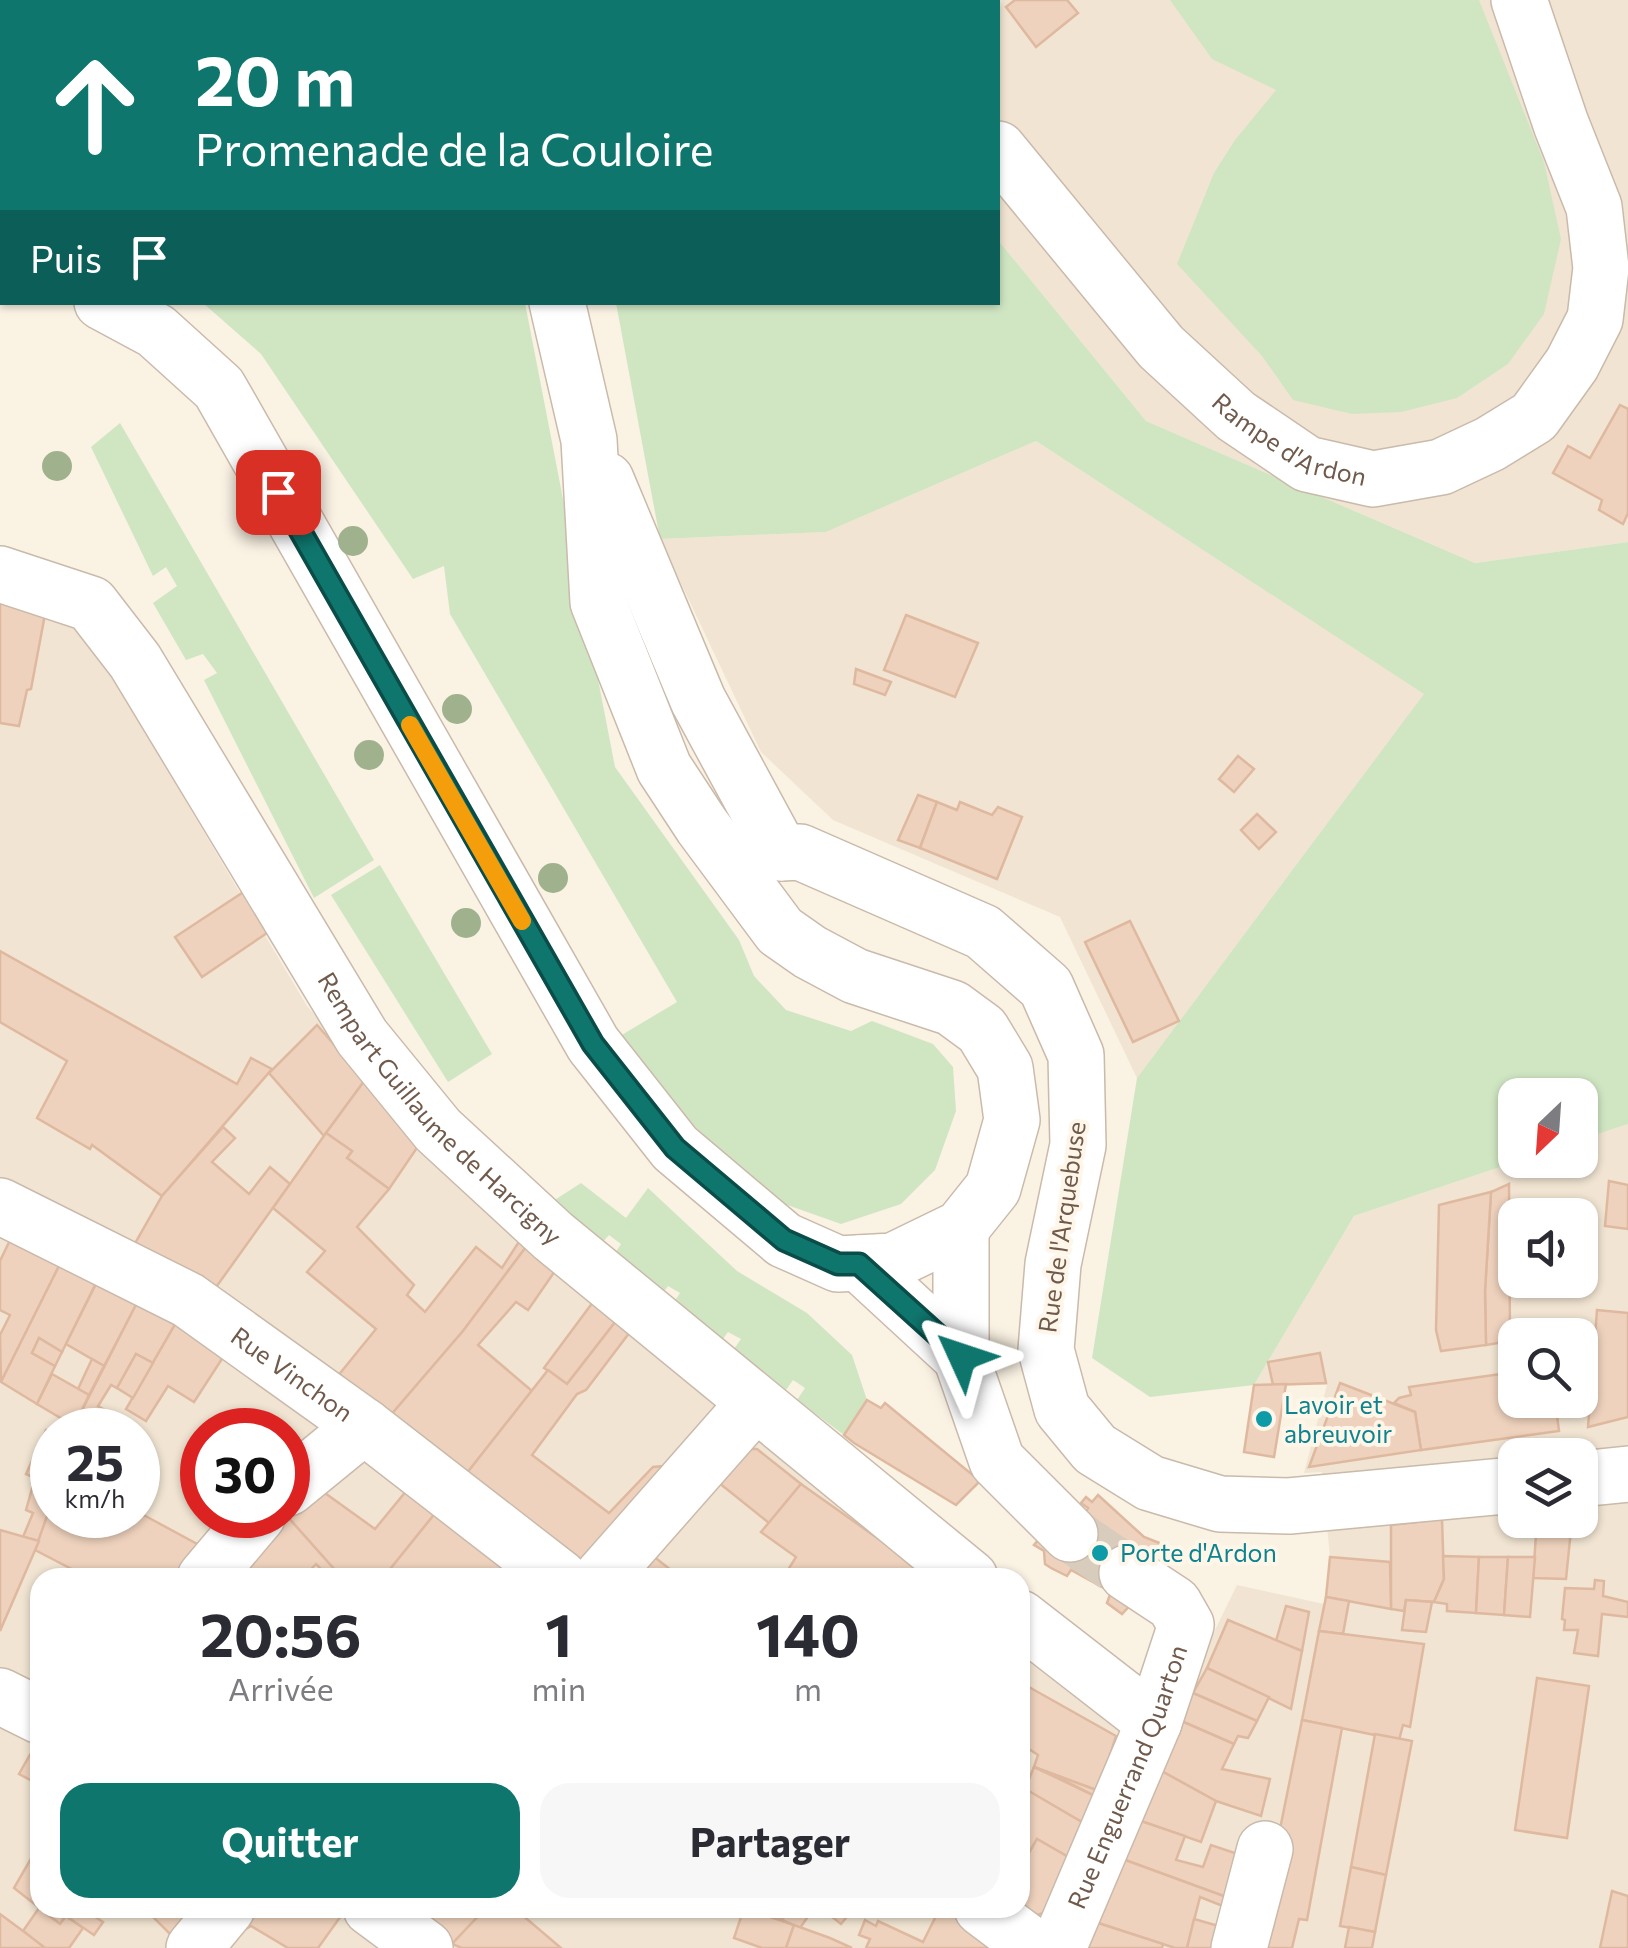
<!DOCTYPE html>
<html lang="fr">
<meta charset="utf-8">
<style>
:root{--surface:#fff;--page:#f7f7f7;--text:#2b2b33;--muted:#7c7c81;--accent:#0f766e}
body{margin:0;font-family:Commissioner,sans-serif;background:var(--page);color:var(--text);height:100vh;display:flex;flex-direction:column;font-size:38px;white-space:nowrap}
*{box-sizing:border-box;margin:0}
p{font-size:32px;color:var(--muted)}
.icon{flex:none;width:55px;height:55px;fill:none;stroke:currentColor;stroke-width:2;stroke-linecap:round;stroke-linejoin:round}
.map{position:relative;flex:1;overflow:hidden}
.drawer{position:absolute;left:30px;top:1568px;width:1000px;height:350px;display:flex;flex-direction:column;background:var(--surface);border-radius:30px;box-shadow:0 2px 8px #0004}
.drawer>*{flex:none}
.top-card{position:absolute;left:0px;top:0px;width:1000px;height:305px;box-shadow:0 2px 8px #0004;background:#0f766e;color:#fff;overflow:hidden}
.needle{width:65px;rotate:205deg}
.buttons{position:absolute;left:1498px;top:1078px;display:grid;gap:20px}
.buttons a{display:grid;place-items:center;width:100px;height:100px;border-radius:20px;background:var(--surface);box-shadow:0 2px 8px #0004;font-size:50px}
.speed{position:absolute;left:30px;top:1408px;display:flex;gap:20px;font-size:50px;font-weight:700;text-align:center}
.speed>*{display:grid;place-content:center;width:130px;height:130px;border-radius:50%;background:var(--surface);box-shadow:0 2px 8px #0004;line-height:1}
.speed small{font-size:25px;font-weight:400}
.speed .limit{border:15px solid #d22;background:#fff;color:#111}
.pin{position:absolute;display:grid;place-items:center;width:85px;height:85px;color:#fff;margin:-42px;border-radius:20px;box-shadow:0 5px 15px #0006}
.me{position:absolute;width:110px;margin:-55px;rotate:312deg;stroke-linejoin:round;filter:drop-shadow(0 0 8px #0008)}
.turn{display:flex;align-items:center;gap:35px;height:210px;padding:0 30px;font-size:45px}
.turn .icon{width:130px;height:130px;stroke-width:2.5}
.turn b{display:block;font-size:70px;line-height:85px}
.then{display:flex;align-items:center;height:95px;padding:0 30px;background:#0003;gap:20px;font-size:38px}
.eta{display:flex;justify-content:space-evenly;align-items:center;height:170px;text-align:center}
.eta b{font-size:60px;font-weight:700;line-height:70px}
.action{display:flex;gap:20px;margin-top:auto;padding:20px 30px}
.action a{flex:1;height:115px;border-radius:30px;background:var(--accent);color:#fff;font-size:40px;font-weight:700;line-height:115px;text-align:center}
.action a+a{background:var(--page);color:var(--text)}
.map>svg:first-child{display:block}
.residential{fill:#f1e4d2;fill-rule:evenodd}
.green{fill:#d0e6c3}
.building{fill:#eed2bd;stroke:#dfb99f;stroke-width:2.5}
.lines{fill:none;stroke-linecap:round;stroke-linejoin:round}
.minor-tunnel{stroke:#d8ccbd;stroke-width:55;stroke-dasharray:55 28;stroke-linecap:butt}
.minor-casing{stroke:#cabaab;stroke-width:58}
.minor{stroke:#fff;stroke-width:55}
.tree{fill:#9fb18d}
.route-casing{stroke:#0a4d48;stroke-width:25}
.route{stroke:#0f766e;stroke-width:18}
.slow{stroke:#f59e0b;stroke-width:18}
.culture-dot{fill:#0f9aa8;stroke:#fef6e9;stroke-width:4}
.labels{text-anchor:middle;stroke-width:8;stroke-linejoin:round;paint-order:stroke}
.street-label{font-size:25px;fill:#705a4b;stroke:#fef6e9}
.culture-label{font-size:25px;fill:#0d838f;stroke:#fef6e9;text-anchor:start}
</style>
<div class="map">
<svg width="1628" height="1948" viewBox="0 0 1628 1948">
<rect width="100%" height="100%" fill="#faf2e3"/>
<!-- residential -->
<g class="residential">
<path d="M 0,0 L 413,0 L 2,2 L 2,113 Z"/>
<path d="M 800,0 L 1628,0 L 1628,542 L 1475,563 L 1146,421 L 998,240 L 998,2 Z"/>
<path d="M 1036,441 L 1425,694 L 1137,1078 L 1060,917 L 833,820 L 761,752 L 660,539 L 826,532 Z"/>
<path d="M 0,591 L 52,604 L 94,647 L 307,1006 L 483,1204 L 940,1577 L 40,1578 L 40,1908 L 1020,1908 L 1020,1643 L 1155,1753 L 1237,1585 L 1324,1604 L 1330,1557 L 1322,1472 L 1304,1473 L 1327,1385 L 1254,1385 L 1354,1216 L 1521,1160 L 1580,1160 L 1580,1140 L 1628,1124 L 1628,1948 L 0,1948 ZM 1515,1215 L 1580,1215 L 1580,1280 L 1515,1280 ZM 1515,1335 L 1580,1335 L 1580,1400 L 1515,1400 ZM 52,1430 L 138,1430 L 138,1515 L 52,1515 ZM 202,1430 L 288,1430 L 288,1515 L 202,1515 ZM 1515,1455 L 1580,1455 L 1580,1520 L 1515,1520 Z"/>
</g>
<!-- green -->
<g class="green">
<path d="M 1170,0 L 1479,0 L 1544,162 L 1561,239 L 1544,314 L 1508,364 L 1457,398 L 1401,412 L 1352,414 L 1293,400 L 1262,356 L 1177,264 L 1214,173 L 1235,140 L 1276,90 L 1212,59 Z"/>
<path d="M 998,240 L 1146,421 L 1475,563 L 1628,542 L 1628,1124 L 1580,1140 L 1580,1095 L 1515,1095 L 1515,1160 L 1521,1160 L 1354,1216 L 1254,1385 L 1150,1397 L 1092,1358 L 1137,1078 L 1424,694 L 1036,441 L 826,532 L 660,539 L 616,303 L 998,302 Z"/>
<path d="M 203,303 L 525,303 L 615,767 L 739,940 L 754,976 L 786,1010 L 851,1031 L 872,1021 L 933,1044 L 953,1067 L 956,1111 L 935,1170 L 901,1204 L 841,1224 L 776,1201 L 693,1125 L 620,1036 L 677,1002 L 450,614 L 444,566 L 413,579 L 261,354 Z"/>
<path d="M 120,423 L 374,860 L 314,898 L 204,680 L 217,673 L 203,654 L 186,660 L 153,603 L 177,586 L 166,567 L 153,576 L 91,447 Z"/>
<path d="M 380,865 L 492,1054 L 448,1082 L 331,895 Z"/>
<path d="M 581,1183 L 626,1218 L 648,1188 L 737,1271 L 807,1313 L 852,1355 L 867,1400 L 844,1435 L 797,1400 L 805,1388 L 793,1380 L 786,1390 L 732,1352 L 741,1339 L 728,1332 L 720,1343 L 672,1305 L 680,1293 L 668,1286 L 660,1297 L 612,1258 L 621,1244 L 609,1235 L 601,1244 L 550,1203 Z"/>
</g>
<!-- building -->
<g class="building">
<path d="M 244,0 L 397,0 L 232,2 Z"/>
<path d="M 1015,0 L 1067,0 L 1078,13 L 1036,47 L 1006,7 Z"/>
<path d="M 1620,405 L 1628,409 L 1628,513 L 1623,524 L 1599,510 L 1602,500 L 1553,473 L 1568,446 L 1590,458 Z"/>
<path d="M 0,599 L 46,609 L 31,689 L 27,690 L 19,726 L 0,723 Z"/>
<path d="M 906,615 L 978,643 L 955,697 L 884,670 Z"/>
<path d="M 856,669 L 891,682 L 885,695 L 854,684 Z"/>
<path d="M 1238,756 L 1254,769 L 1234,792 L 1219,779 Z"/>
<path d="M 918,795 L 937,802 L 920,848 L 898,840 Z"/>
<path d="M 937,802 L 957,810 L 960,802 L 992,815 L 998,807 L 1022,817 L 997,879 L 920,848 Z"/>
<path d="M 1257,814 L 1276,832 L 1259,849 L 1241,830 Z"/>
<path d="M 245,891 L 270,931 L 202,977 L 175,937 Z"/>
<path d="M 1130,921 L 1179,1021 L 1133,1042 L 1085,942 Z"/>
<path d="M 0,951 L 237,1084 L 251,1058 L 272,1069 L 162,1196 L 92,1145 L 90,1149 L 37,1118 L 67,1061 L 0,1022 Z"/>
<path d="M 317,1025 L 365,1080 L 324,1136 L 269,1073 Z"/>
<path d="M 365,1080 L 423,1139 L 389,1189 L 347,1158 L 352,1151 L 326,1133 Z"/>
<path d="M 223,1127 L 235,1138 L 212,1162 L 249,1194 L 270,1167 L 290,1184 L 214,1290 L 129,1254 L 162,1196 Z"/>
<path d="M 326,1133 L 352,1151 L 347,1158 L 389,1189 L 357,1227 L 414,1285 L 407,1295 L 425,1312 L 476,1247 L 502,1268 L 520,1240 L 526,1247 L 463,1331 L 390,1416 L 337,1377 L 376,1329 L 307,1272 L 325,1251 L 273,1208 Z"/>
<path d="M 1609,1181 L 1628,1185 L 1628,1229 L 1605,1226 Z"/>
<path d="M 1509,1184 L 1510,1341 L 1486,1345 L 1485,1291 L 1491,1192 Z"/>
<path d="M 1491,1192 L 1485,1291 L 1486,1345 L 1441,1351 L 1436,1330 L 1439,1205 Z"/>
<path d="M 12,1236 L 63,1258 L 1,1382 L 0,1335 L 10,1315 L 0,1310 L 0,1261 Z"/>
<path d="M 526,1247 L 555,1271 L 528,1310 L 516,1302 L 478,1345 L 532,1391 L 467,1473 L 390,1416 L 463,1331 Z"/>
<path d="M 63,1258 L 100,1275 L 62,1352 L 39,1338 L 32,1353 L 55,1366 L 37,1404 L 1,1382 Z"/>
<path d="M 99,1278 L 141,1296 L 104,1366 L 66,1344 Z"/>
<path d="M 142,1293 L 181,1314 L 153,1363 L 136,1354 L 117,1388 L 111,1385 L 98,1406 L 120,1419 L 114,1430 L 104,1425 L 101,1430 L 80,1430 L 74,1426 Z"/>
<path d="M 593,1302 L 616,1321 L 567,1384 L 544,1368 Z"/>
<path d="M 1597,1310 L 1628,1313 L 1628,1417 L 1588,1427 Z"/>
<path d="M 181,1314 L 231,1345 L 194,1402 L 168,1386 L 146,1421 L 126,1409 Z"/>
<path d="M 616,1321 L 630,1332 L 586,1390 L 577,1394 L 532,1455 L 609,1513 L 653,1467 L 664,1466 L 586,1563 L 467,1473 L 548,1370 L 567,1384 Z"/>
<path d="M 39,1338 L 62,1352 L 55,1366 L 32,1353 Z"/>
<path d="M 1320,1353 L 1326,1383 L 1273,1385 L 1268,1362 Z"/>
<path d="M 136,1354 L 153,1363 L 133,1398 L 117,1388 Z"/>
<path d="M 92,1359 L 104,1366 L 89,1395 L 78,1389 Z"/>
<path d="M 1515,1372 L 1515,1400 L 1555,1400 L 1559,1431 L 1421,1450 L 1415,1412 L 1394,1403 L 1399,1398 L 1411,1395 L 1409,1387 Z"/>
<path d="M 52,1374 L 89,1395 L 74,1426 L 37,1404 Z"/>
<path d="M 1340,1383 L 1415,1412 L 1421,1450 L 1309,1467 Z"/>
<path d="M 1286,1384 L 1274,1457 L 1244,1452 L 1254,1385 Z"/>
<path d="M 867,1400 L 881,1408 L 885,1403 L 980,1481 L 956,1505 L 854,1443 L 844,1435 Z"/>
<path d="M 46,1430 L 52,1432 L 52,1502 L 39,1541 L 23,1537 L 33,1513 L 26,1510 L 35,1478 L 26,1474 Z"/>
<path d="M 740,1449 L 757,1449 L 801,1484 L 769,1523 L 713,1478 Z"/>
<path d="M 311,1483 L 375,1529 L 412,1484 L 441,1506 L 383,1578 L 342,1578 L 286,1515 L 288,1506 Z"/>
<path d="M 801,1484 L 931,1576 L 930,1578 L 783,1578 L 796,1557 L 761,1532 Z"/>
<path d="M 1098,1495 L 1144,1537 L 1162,1544 L 1133,1602 L 1122,1614 L 1107,1603 L 1111,1592 L 1071,1570 L 1067,1576 L 1051,1568 L 1045,1564 L 1044,1551 L 1034,1545 L 1041,1537 L 1060,1549 L 1088,1508 L 1081,1503 L 1086,1497 L 1092,1502 Z"/>
<path d="M 52,1502 L 52,1515 L 138,1515 L 138,1512 L 212,1552 L 187,1578 L 89,1578 L 35,1550 Z"/>
<path d="M 441,1506 L 525,1578 L 383,1578 Z"/>
<path d="M 278,1515 L 286,1515 L 334,1569 L 327,1575 L 316,1564 L 303,1578 L 247,1578 L 230,1563 Z"/>
<path d="M 1442,1519 L 1444,1579 L 1434,1602 L 1406,1600 L 1404,1611 L 1391,1609 L 1391,1525 Z"/>
<path d="M 1537,1520 L 1572,1520 L 1566,1579 L 1533,1578 Z"/>
<path d="M 0,1530 L 39,1541 L 0,1631 Z"/>
<path d="M 648,1552 L 681,1578 L 628,1578 Z"/>
<path d="M 1443,1556 L 1479,1557 L 1476,1613 L 1447,1611 L 1447,1604 L 1434,1602 L 1444,1579 Z"/>
<path d="M 1330,1557 L 1390,1562 L 1391,1609 L 1326,1597 Z"/>
<path d="M 1479,1557 L 1508,1557 L 1504,1615 L 1476,1613 Z"/>
<path d="M 1508,1557 L 1535,1557 L 1530,1617 L 1504,1615 Z"/>
<path d="M 1595,1580 L 1604,1581 L 1603,1596 L 1628,1602 L 1628,1617 L 1602,1614 L 1598,1656 L 1574,1653 L 1578,1630 L 1564,1630 L 1565,1620 L 1562,1619 L 1565,1588 L 1594,1589 Z"/>
<path d="M 1326,1597 L 1349,1601 L 1343,1634 L 1319,1631 Z"/>
<path d="M 1406,1600 L 1432,1602 L 1426,1632 L 1402,1630 Z"/>
<path d="M 1286,1606 L 1309,1612 L 1302,1651 L 1276,1641 Z"/>
<path d="M 1228,1620 L 1302,1651 L 1291,1709 L 1207,1668 Z"/>
<path d="M 1319,1631 L 1424,1644 L 1410,1727 L 1403,1725 L 1399,1740 L 1302,1720 Z"/>
<path d="M 1207,1668 L 1269,1697 L 1257,1721 L 1193,1693 Z"/>
<path d="M 1537,1678 L 1589,1686 L 1567,1838 L 1515,1830 Z"/>
<path d="M 1020,1682 L 1116,1736 L 1099,1791 L 1034,1767 L 1038,1755 L 1020,1743 Z"/>
<path d="M 1193,1693 L 1257,1721 L 1248,1738 L 1238,1736 L 1234,1744 L 1179,1720 Z"/>
<path d="M 1179,1720 L 1234,1744 L 1222,1769 L 1270,1779 L 1261,1816 L 1216,1801 L 1156,1768 Z"/>
<path d="M 1302,1720 L 1342,1728 L 1307,1920 L 1299,1919 L 1292,1948 L 1256,1948 Z"/>
<path d="M 1375,1734 L 1412,1741 L 1386,1875 L 1351,1867 Z"/>
<path d="M 39,1739 L 40,1783 L 38,1784 L 19,1774 Z"/>
<path d="M 1034,1767 L 1099,1791 L 1097,1797 L 1069,1783 Z"/>
<path d="M 1034,1767 L 1097,1797 L 1092,1828 L 1025,1789 Z"/>
<path d="M 1156,1768 L 1216,1801 L 1201,1842 L 1132,1818 Z"/>
<path d="M 1022,1787 L 1092,1828 L 1077,1862 L 1037,1839 L 1020,1869 Z"/>
<path d="M 1132,1818 L 1185,1836 L 1176,1860 L 1203,1867 L 1211,1845 L 1250,1858 L 1240,1902 L 1117,1857 Z"/>
<path d="M 1037,1839 L 1077,1862 L 1057,1909 L 1037,1915 L 1020,1907 L 1020,1869 Z"/>
<path d="M 40,1843 L 40,1908 L 72,1908 L 60,1924 L 14,1888 Z"/>
<path d="M 1117,1857 L 1240,1902 L 1238,1912 L 1200,1897 L 1187,1948 L 1175,1948 L 1092,1921 Z"/>
<path d="M 1351,1867 L 1386,1875 L 1375,1932 L 1340,1926 Z"/>
<path d="M 1612,1891 L 1628,1896 L 1628,1948 L 1600,1948 Z"/>
<path d="M 39,1908 L 60,1924 L 66,1916 L 83,1928 L 69,1948 L 45,1948 L 23,1931 Z"/>
<path d="M 72,1908 L 82,1908 L 103,1922 L 94,1935 L 66,1916 Z"/>
<path d="M 162,1908 L 216,1908 L 184,1948 L 154,1918 Z"/>
<path d="M 247,1908 L 345,1908 L 346,1909 L 318,1948 L 288,1948 L 251,1926 L 241,1932 Z"/>
<path d="M 402,1908 L 486,1908 L 452,1944 Z"/>
<path d="M 486,1908 L 514,1908 L 561,1948 L 462,1948 L 452,1944 Z"/>
<path d="M 744,1908 L 794,1925 L 786,1948 L 762,1948 L 734,1938 Z"/>
<path d="M 749,1908 L 790,1908 L 782,1920 Z"/>
<path d="M 790,1908 L 814,1908 L 800,1928 L 782,1920 Z"/>
<path d="M 821,1908 L 854,1908 L 841,1924 Z"/>
<path d="M 940,1908 L 954,1908 L 1011,1948 L 866,1948 L 870,1939 L 859,1935 L 865,1920 L 876,1926 L 878,1921 L 923,1942 Z"/>
<path d="M 0,1914 L 23,1931 L 45,1948 L 0,1948 Z"/>
<path d="M 1194,1919 L 1233,1930 L 1228,1948 L 1187,1948 Z"/>
<path d="M 1092,1921 L 1163,1944 L 1162,1948 L 1082,1948 Z"/>
<path d="M 794,1925 L 830,1938 L 852,1948 L 786,1948 Z"/>
<path d="M 1349,1927 L 1375,1932 L 1372,1948 L 1345,1948 Z"/>
</g>
<g class="lines">
<!-- minor-tunnel -->
<path class="minor-tunnel" d="M 1070,1534 L 1127,1573"/>
<!-- minor casing -->
<g class="minor-casing">
<g id="minor">
<path d="M 447,0 L 449,2"/>
<path d="M 875,0 L 877,2"/>
<path id="s1" d="M 998,149 L 1161,347 L 1236,416 L 1307,464 L 1373,479 L 1441,467 L 1490,444 L 1534,417 L 1572,364 L 1595,319 L 1601,268 L 1594,207 L 1561,124 L 1519,0"/>
<path d="M 0,271 L 2,271"/>
<path d="M 102,302 L 156,331 L 219,388 L 593,1044 L 675,1148 L 784,1240 L 838,1264 L 893,1261 L 961,1228 L 993,1188 L 1012,1120 L 1005,1068 L 982,1030 L 952,1008 L 855,976 L 810,952 L 780,931 L 702,826 L 664,768 L 598,602 L 589,440 L 557,302"/>
<path d="M 606,480 L 698,700 L 781,853"/>
<path id="s2" d="M 0,574 L 91,604 L 135,661 L 362,1037 L 438,1130 L 553,1236 L 970,1578"/>
<path d="M 781,853 L 800,852 L 983,932 L 1046,987 L 1076,1055 L 1078,1145 L 1053,1264 L 1046,1350 L 1062,1409 L 1095,1449 L 1150,1483 L 1220,1504 L 1289,1506 L 1515,1485"/>
<path id="s3" d="M 0,1206 L 188,1300 L 364,1426 L 560,1578"/>
<path d="M 961,1228 L 961,1357 L 997,1461 L 1070,1534"/>
<path d="M 859,1263 L 961,1357"/>
<path d="M 1580,1479 L 1628,1474"/>
<path d="M 288,1488 L 364,1426"/>
<path d="M 205,1578 L 258,1515"/>
<path d="M 601,1578 L 755,1403"/>
<path d="M 1020,1618 L 1154,1722"/>
<path d="M 0,1696 L 40,1716"/>
<path d="M 371,1908 L 425,1948"/>
<path d="M 982,1908 L 1035,1948"/>
<path d="M 194,1948 L 227,1908"/>
<path id="s4" d="M 1058,1948 L 1154,1722 L 1186,1625 L 1174,1604 L 1127,1573"/>
<path d="M 1239,1948 L 1265,1849"/>
</g>
</g>
<!-- minor -->
<use href="#minor" class="minor"/>
</g>
<!-- trees -->
<g class="tree">
<circle cx="57" cy="466" r="15"/>
<circle cx="353" cy="541" r="15"/>
<circle cx="457" cy="709" r="15"/>
<circle cx="369" cy="755" r="15"/>
<circle cx="553" cy="878" r="15"/>
<circle cx="466" cy="923" r="15"/>
</g>
<g class="lines">
<!-- route casing -->
<g class="route-casing">
<path id="route" d="M 278,492 L 593,1044 L 675,1148 L 784,1240 L 838,1264 L 859,1264 L 962,1357"/>
</g>
<!-- route -->
<use href="#route" class="route"/>
<!-- slow -->
<path class="slow" d="M 410,725 L 522,921"/>
</g>
<!-- markers -->
<g class="culture-dot">
<circle cx="1264" cy="1419" r="10"/>
<circle cx="1100" cy="1553" r="10"/>
</g>
<g class="labels">
<!-- street labels -->
<g class="street-label">
<text dy="9" stroke="none"><textPath href="#s1" startOffset="418">Rampe d'Ardon</textPath></text>
<text dy="9" stroke="none"><textPath href="#s2" startOffset="712">Rempart Guillaume de Harcigny</textPath></text>
<text transform="translate(1062 1227) rotate(-82)" y="9">Rue de l'Arquebuse</text>
<text dy="9" stroke="none"><textPath href="#s3" startOffset="338">Rue Vinchon</textPath></text>
<text dy="9" stroke="none"><textPath href="#s4" startOffset="185">Rue Enguerrand Quarton</textPath></text>
</g>
<!-- culture labels -->
<g class="culture-label">
<text x="1284" y="1414">Lavoir et<tspan x="1284" dy="29">abreuvoir</tspan></text>
<text x="1120" y="1562">Porte d'Ardon</text>
</g>
</g>
</svg>
<div class="buttons">
<a><svg class="needle" viewBox="-14 -14 28 28"><path d="M0-13l5 13h-10z" fill="#e53935"/><path d="M0 13l5-13h-10z" fill="#7c7c81"/></svg></a>
<a><svg class="icon" aria-label="sound" viewBox="0 0 24 24"><path d="M4 9h4l5-4v14l-5-4H4zM17 9q2 3 0 6"/></svg></a>
<a><svg class="icon" aria-label="search" viewBox="0 0 24 24"><circle cx="10" cy="10" r="6"/><path d="M15 15l6 6"/></svg></a>
<a><svg class="icon" aria-label="layers" viewBox="0 0 24 24"><path d="M12 4l9 5-9 5-9-5zM3 14l9 5 9-5"/></svg></a>
</div>
<div class="speed"><div>25<small>km/h</small></div><div class="limit">30</div></div>
<div class="pin" style="left:278px;top:492px;background:#d93025"><svg class="icon" aria-label="arrive" viewBox="0 0 24 24"><path d="M6 21V4h12l-3 4 3 4H6"/></svg></div>
<svg class="me" style="left:962px;top:1357px" viewBox="-20 -20 40 40"><path d="M0-17L14 15 0 8-14 15z" fill="#0f766e" stroke="#fff" stroke-width="4"/></svg>
<div class="top-card">
<div class="turn"><svg class="icon" aria-label="ahead" viewBox="0 0 24 24"><path d="M12 20V5M6 11l6-6 6 6"/></svg><div><b>20 m</b>Promenade de la Couloire</div></div>
<div class="then">Puis<svg class="icon" aria-label="arrive" viewBox="0 0 24 24"><path d="M6 21V4h12l-3 4 3 4H6"/></svg></div>
</div>
<section class="drawer">
<div class="eta">
<div><b>20:56</b><p>Arrivée</p></div>
<div><b>1</b><p>min</p></div>
<div><b>140</b><p>m</p></div>
</div>
<div class="action"><a>Quitter</a><a>Partager</a></div>
</section>
</div>
